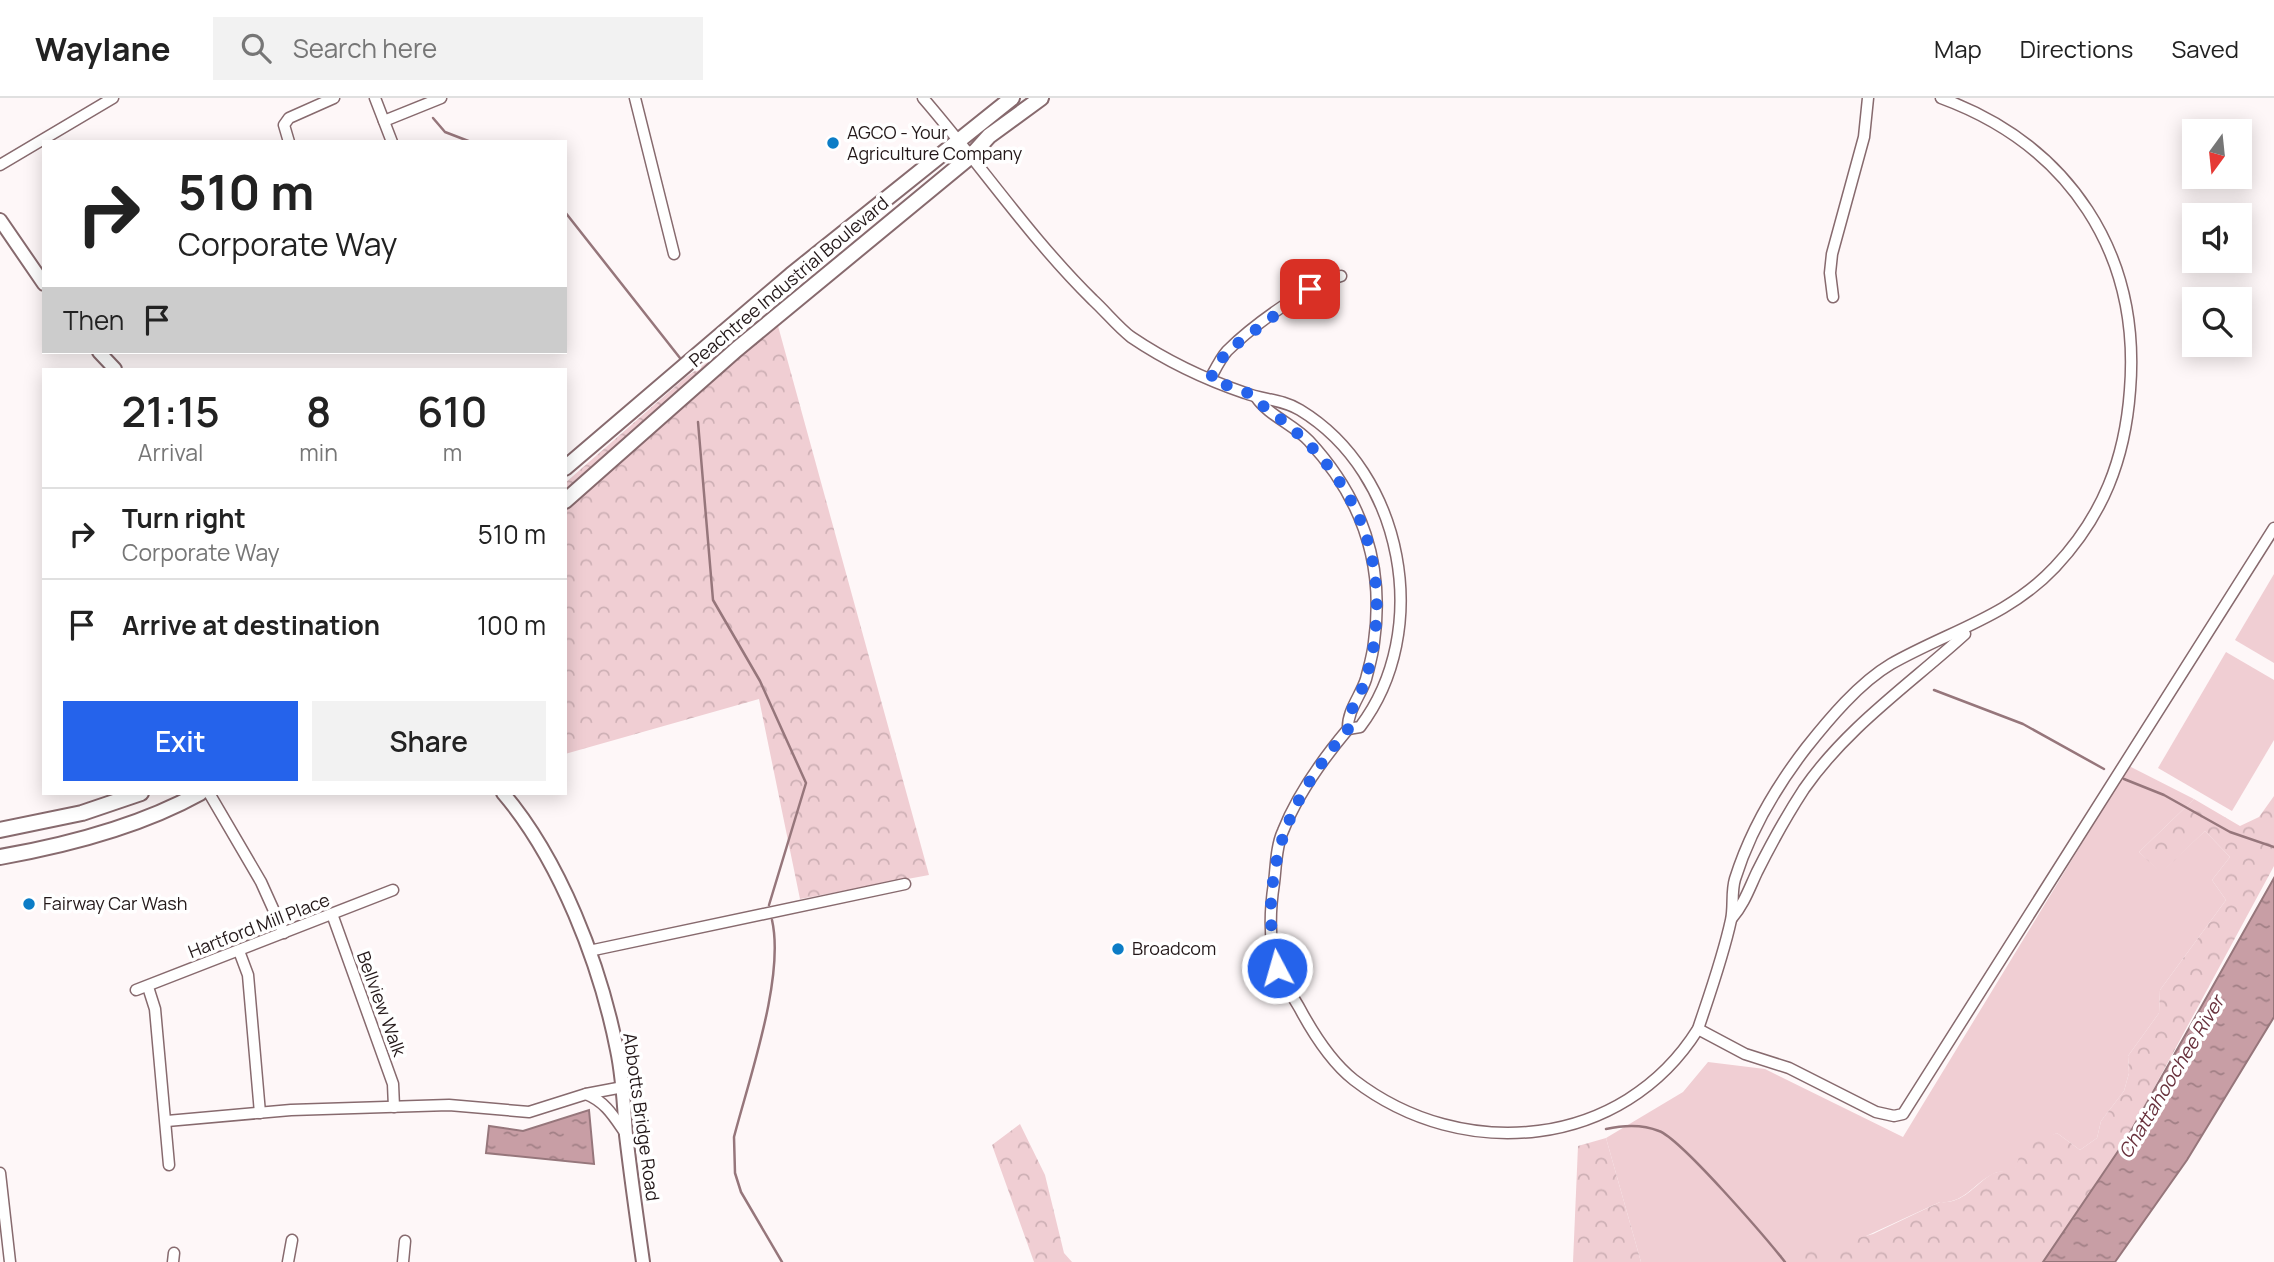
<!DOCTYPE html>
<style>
:root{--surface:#fff;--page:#f2f2f2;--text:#222;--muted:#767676;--line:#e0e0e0;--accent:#2563eb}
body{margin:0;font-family:Manrope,sans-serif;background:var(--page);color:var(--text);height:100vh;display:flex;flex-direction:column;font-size:26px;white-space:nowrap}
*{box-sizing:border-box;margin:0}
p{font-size:23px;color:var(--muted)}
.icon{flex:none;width:38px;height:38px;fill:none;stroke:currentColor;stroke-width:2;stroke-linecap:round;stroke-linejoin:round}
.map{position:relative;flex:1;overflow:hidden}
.drawer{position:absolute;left:42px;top:270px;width:525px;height:427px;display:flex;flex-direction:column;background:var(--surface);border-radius:0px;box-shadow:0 4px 18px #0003}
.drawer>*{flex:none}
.banner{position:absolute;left:42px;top:42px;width:525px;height:214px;border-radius:0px;box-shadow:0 4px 18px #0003;background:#fff;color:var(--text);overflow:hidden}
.needle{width:46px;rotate:195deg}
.tools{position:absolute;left:2182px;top:21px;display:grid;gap:14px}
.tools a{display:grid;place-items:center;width:70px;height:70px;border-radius:0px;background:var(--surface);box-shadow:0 4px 18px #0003;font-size:35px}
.pin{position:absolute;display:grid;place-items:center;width:60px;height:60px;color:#fff;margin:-30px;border-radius:14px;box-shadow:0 4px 10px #0006}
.me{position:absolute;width:77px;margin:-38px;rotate:354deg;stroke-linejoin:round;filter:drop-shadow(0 0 5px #0008)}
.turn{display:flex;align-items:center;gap:24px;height:147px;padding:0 21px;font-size:32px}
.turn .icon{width:91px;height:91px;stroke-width:2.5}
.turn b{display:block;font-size:49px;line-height:60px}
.then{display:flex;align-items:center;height:66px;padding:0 21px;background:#0003;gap:14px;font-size:26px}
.eta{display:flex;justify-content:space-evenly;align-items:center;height:119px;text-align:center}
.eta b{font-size:42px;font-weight:600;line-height:49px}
.action{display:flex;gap:14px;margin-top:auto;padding:14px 21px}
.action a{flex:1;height:80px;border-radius:0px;background:var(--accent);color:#fff;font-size:28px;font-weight:600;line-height:80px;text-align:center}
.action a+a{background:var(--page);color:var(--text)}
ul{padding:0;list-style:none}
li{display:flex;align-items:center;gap:21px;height:91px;padding:0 21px;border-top:2px solid var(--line)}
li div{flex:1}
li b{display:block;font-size:26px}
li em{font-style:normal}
header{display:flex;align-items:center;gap:42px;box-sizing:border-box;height:98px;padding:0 35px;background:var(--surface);border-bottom:2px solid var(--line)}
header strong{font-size:33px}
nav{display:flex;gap:38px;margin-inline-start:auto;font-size:24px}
.search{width:490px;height:63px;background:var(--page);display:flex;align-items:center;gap:18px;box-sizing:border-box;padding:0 24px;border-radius:0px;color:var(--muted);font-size:26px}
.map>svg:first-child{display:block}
.green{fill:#f0ced3}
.forest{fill:url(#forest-crowns)}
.water{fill:url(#water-ripples);stroke:#96767b;stroke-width:2}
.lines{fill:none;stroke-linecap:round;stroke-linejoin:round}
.stream{stroke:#96767b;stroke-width:2.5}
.minor-casing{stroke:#876a6e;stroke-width:13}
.major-casing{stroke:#876a6e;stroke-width:16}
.highway-casing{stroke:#876a6e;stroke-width:18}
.minor{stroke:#fff;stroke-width:10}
.major{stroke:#fff;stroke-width:12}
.highway{stroke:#fff;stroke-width:14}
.route{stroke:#2563eb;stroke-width:12;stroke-dasharray:0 21.6}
.poi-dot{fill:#0c7cc6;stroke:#fff;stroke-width:2.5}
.labels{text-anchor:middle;stroke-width:7;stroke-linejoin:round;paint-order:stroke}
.poi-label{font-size:18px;fill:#231819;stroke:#fff;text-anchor:start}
.street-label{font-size:18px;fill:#231819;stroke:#fff}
.water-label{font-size:19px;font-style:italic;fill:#69323d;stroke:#fff}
</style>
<header>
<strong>Waylane</strong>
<div class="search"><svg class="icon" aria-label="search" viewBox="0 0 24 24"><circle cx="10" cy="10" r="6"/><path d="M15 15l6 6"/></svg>Search here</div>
<nav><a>Map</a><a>Directions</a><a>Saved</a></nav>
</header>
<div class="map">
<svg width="2274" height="1164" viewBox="0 0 2274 1164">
<defs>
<pattern id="forest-crowns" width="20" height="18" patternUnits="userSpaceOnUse" patternTransform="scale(1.75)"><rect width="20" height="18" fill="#f0ced3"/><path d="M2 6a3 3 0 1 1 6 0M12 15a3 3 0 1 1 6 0" fill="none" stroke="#ceb0b5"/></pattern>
<pattern id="water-ripples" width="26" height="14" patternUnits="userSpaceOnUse" patternTransform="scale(1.75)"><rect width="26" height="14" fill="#c89ea5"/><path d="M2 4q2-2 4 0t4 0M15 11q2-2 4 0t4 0" fill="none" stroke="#a28086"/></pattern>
</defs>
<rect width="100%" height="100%" fill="#fef7f8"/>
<!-- green -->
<g class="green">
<path d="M 2274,476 L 2274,565 L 2235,542 Z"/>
<path d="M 2226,554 L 2274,582 L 2274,642 L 2232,713 L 2158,670 Z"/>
<path d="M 2129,668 L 2194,701 L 2139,754 L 2161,774 L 2205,733 L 2230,759 L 2212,782 L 2226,802 L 2160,892 L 2159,915 L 2128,958 L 2129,975 L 2124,993 L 2101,1023 L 2097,1040 L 2080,1052 L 2057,1035 C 2038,1044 2030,1060 2014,1071 C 2007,1075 2000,1072 1993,1076 C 1974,1085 1964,1106 1940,1104 L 1840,1150 L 1778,1164 L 1641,1164 L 1606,1040 L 1683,994 L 1708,964 L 1765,971 L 1903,1039 Z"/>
</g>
<!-- forest -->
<g class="forest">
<path d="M 775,217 L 929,777 L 800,801 L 759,601 L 565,656 L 565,385 L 686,279 Z"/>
<path d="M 2274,698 L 2274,768 L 2127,1040 L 2043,1164 L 1768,1164 L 1783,1156 L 1787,1159 L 1873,1136 L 1940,1104 C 1962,1106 1973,1089 1989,1078 C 1997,1072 2007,1074 2016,1069 L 2022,1049 L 2057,1035 L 2080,1052 L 2097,1040 L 2101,1023 L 2124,993 L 2129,975 L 2128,958 L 2159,915 L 2160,892 L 2226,802 L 2212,782 L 2230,759 L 2205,733 L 2161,775 L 2139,754 L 2194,701 L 2240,728 L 2259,719 Z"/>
<path d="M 1020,1026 L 1045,1077 L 1064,1155 L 1072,1164 L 1034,1164 L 992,1047 Z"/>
<path d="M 1606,1040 L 1641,1164 L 1573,1164 L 1578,1048 Z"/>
</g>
<!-- water -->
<g class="water">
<path d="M 2274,780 L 2274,919 L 2187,1062 L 2115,1164 L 2043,1164 L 2127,1040 Z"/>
<path d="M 589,1012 L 594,1066 L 486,1055 L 489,1028 L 523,1033 Z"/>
</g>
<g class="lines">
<!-- stream -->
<g class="stream">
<path d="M 433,20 L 445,34 L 471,44"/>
<path d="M 565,114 L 680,260"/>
<path d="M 698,324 L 713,502 L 760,583 L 806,685 L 769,807"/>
<path d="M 1934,592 L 2023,626 L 2104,671"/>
<path d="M 2124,681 L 2164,697 L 2230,734 L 2274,749"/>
<path d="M 772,822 C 785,879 749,981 734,1039 L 735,1075 L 741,1094 L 782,1164"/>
<path d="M 1606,1031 C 1624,1027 1642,1026 1659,1033 C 1681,1041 1766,1140 1785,1164"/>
</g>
<!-- minor casing -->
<g class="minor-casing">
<g id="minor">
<path d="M 375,0 L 392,44"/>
<path d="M 635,0 L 674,156"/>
<path d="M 923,0 C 981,67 1030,140 1093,202 C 1106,214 1118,229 1131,239 C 1165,262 1207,282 1245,295 C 1263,302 1282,301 1300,312 C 1404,375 1433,533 1360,629 L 1348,631"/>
<path d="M 384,23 L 441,0"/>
<path d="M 289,44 L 284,27 L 289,20 L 334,0"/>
<path d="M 0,67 L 113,0"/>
<path d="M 1833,199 L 1830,175 L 1832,156 L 1864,39 L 1868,0"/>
<path d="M 1210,281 C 1215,272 1220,261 1227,253 C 1252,228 1308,187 1341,178"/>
<path d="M 1256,299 C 1269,318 1293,326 1309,343 C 1362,400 1385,468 1374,544 C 1373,556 1369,569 1366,581 C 1361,597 1347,613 1348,631 C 1322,662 1298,695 1283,733 C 1276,748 1276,769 1274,785 C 1270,811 1269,844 1277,869 C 1281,883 1293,898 1300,911 C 1314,937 1331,964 1354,982 C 1463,1066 1623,1051 1698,931 C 1710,895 1723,859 1731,822 C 1734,809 1731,794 1735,781 C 1750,733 1776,689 1806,650 C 1829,621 1859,585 1891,566 C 1949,533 2008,519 2055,469 C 2103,418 2125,361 2130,292 C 2141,155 2069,47 1941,0"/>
<path d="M 209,695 L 261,784 L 284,835"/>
<path d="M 332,816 L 393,986 L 394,1009"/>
<path d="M 1732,820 C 1744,806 1749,791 1757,774 C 1771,746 1787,717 1804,691 C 1847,629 1910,586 1965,536"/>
<path d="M 239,853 L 248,877 L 260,1015"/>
<path d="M 589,853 L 905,786"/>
<path d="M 148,889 L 155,911 L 169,1067"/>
<path d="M 136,892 L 393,792"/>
<path d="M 1698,931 L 1745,956 L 1789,970 L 1876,1014 L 1894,1018 L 1903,1016 L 2274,430"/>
<path d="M 586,996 C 606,1004 614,1019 626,1036"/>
<path d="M 167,1023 L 291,1012 L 449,1007 L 529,1014 L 586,996 L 623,989"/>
<path d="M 0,1075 L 10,1164"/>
<path d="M 173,1164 L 174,1155"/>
<path d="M 288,1164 L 292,1142"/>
<path d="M 403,1164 L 405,1143"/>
</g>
</g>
<!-- major casing -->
<g class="major-casing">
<g id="major">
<path d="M 0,122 L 44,186"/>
<path d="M 99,254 L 115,271"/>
<path d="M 503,695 C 560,762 600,866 617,952 C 623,980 624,1008 626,1037 C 631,1079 637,1122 643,1164"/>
</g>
</g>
<!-- highway casing -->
<g class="highway-casing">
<g id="highway">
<path d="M 565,370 L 791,177 L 1012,0"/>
<path d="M 565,403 L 737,251 L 971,58 L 989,38 L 1041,0"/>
<path d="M 0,732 L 82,715 L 141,695"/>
<path d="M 0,759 C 68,747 139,729 200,695"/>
</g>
</g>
<!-- minor -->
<use href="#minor" class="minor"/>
<!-- major -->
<use href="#major" class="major"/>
<!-- highway -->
<use href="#highway" class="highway"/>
</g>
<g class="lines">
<!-- route -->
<path class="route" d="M 1277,870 C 1275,850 1269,826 1271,805 C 1275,733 1303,686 1348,631 C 1347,613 1361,597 1366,581 C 1369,569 1373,556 1374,544 C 1388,445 1346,367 1266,310 C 1261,307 1259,302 1255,299 C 1243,291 1223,287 1210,281 L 1226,254 L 1310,191"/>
</g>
<!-- markers -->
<g class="poi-dot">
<circle cx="833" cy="45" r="7"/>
<circle cx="29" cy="806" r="7"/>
<circle cx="1118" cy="851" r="7"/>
</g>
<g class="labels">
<!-- poi labels -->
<g class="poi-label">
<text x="847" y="41">AGCO - Your<tspan x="847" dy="21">Agriculture Company</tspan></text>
<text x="43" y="812">Fairway Car Wash</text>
<text x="1132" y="857">Broadcom</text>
</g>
<!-- street labels -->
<g class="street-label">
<text transform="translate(789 184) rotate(-40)" y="6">Peachtree Industrial Boulevard</text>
<text transform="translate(259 828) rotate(-21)" y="6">Hartford Mill Place</text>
<text transform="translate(381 906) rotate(70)" y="6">Bellview Walk</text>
<text transform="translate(641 1019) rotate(82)" y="6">Abbotts Bridge Road</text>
</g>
<!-- water labels -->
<g class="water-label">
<text transform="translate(2171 979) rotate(-59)" y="7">Chattahoochee River</text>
</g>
</g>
</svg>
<div class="tools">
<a><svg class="needle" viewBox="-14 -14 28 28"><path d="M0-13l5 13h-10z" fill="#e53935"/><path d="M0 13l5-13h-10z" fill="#767676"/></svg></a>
<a><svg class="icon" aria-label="sound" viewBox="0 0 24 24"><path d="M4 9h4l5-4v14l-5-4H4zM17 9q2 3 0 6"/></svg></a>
<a><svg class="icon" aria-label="search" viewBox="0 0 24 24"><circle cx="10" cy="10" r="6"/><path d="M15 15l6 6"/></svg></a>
</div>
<div class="pin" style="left:1310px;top:191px;background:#d93025"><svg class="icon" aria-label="arrive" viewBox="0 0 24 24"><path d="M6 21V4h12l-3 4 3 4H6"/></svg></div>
<svg class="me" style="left:1277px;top:870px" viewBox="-20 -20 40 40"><circle r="17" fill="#2563eb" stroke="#fff" stroke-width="3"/><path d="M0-11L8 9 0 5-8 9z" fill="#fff"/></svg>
<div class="banner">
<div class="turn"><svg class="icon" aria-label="right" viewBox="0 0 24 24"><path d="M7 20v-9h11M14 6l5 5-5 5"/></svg><div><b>510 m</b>Corporate Way</div></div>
<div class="then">Then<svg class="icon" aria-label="arrive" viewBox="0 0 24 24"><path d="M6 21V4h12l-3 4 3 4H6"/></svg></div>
</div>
<section class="drawer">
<div class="eta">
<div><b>21:15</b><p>Arrival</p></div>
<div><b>8</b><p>min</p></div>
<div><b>610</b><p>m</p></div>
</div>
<ul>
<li><svg class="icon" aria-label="right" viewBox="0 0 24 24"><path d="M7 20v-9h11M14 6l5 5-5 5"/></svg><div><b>Turn right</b><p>Corporate Way</p></div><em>510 m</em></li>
<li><svg class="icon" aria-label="arrive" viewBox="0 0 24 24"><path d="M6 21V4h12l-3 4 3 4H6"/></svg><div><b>Arrive at destination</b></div><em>100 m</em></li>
</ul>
<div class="action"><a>Exit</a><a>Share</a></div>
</section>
</div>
